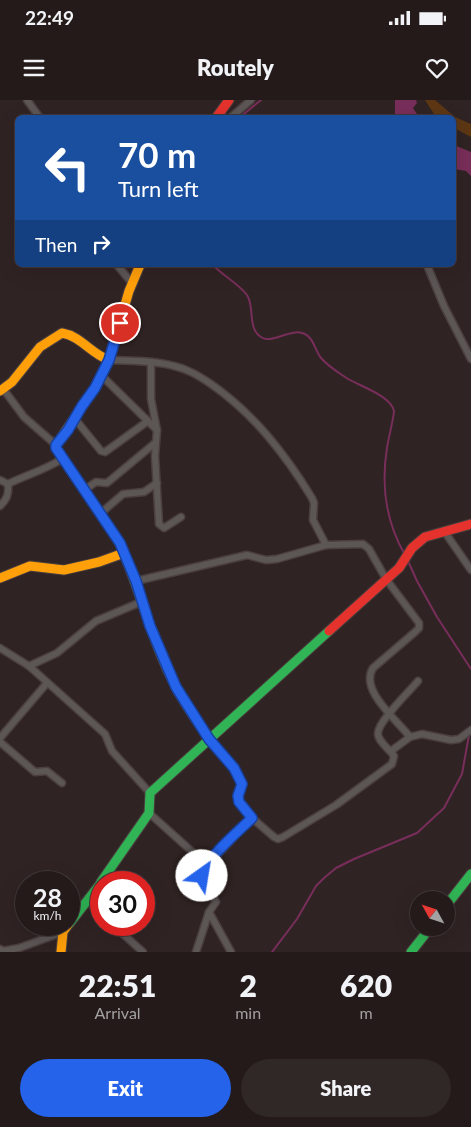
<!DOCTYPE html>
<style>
:root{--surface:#241a1a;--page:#302727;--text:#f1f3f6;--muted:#a3a1a2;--line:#413839;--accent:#2563eb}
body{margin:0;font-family:Lato,sans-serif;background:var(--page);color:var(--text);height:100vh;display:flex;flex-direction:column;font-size:19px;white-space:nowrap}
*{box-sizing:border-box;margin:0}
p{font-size:16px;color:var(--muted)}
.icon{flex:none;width:28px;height:28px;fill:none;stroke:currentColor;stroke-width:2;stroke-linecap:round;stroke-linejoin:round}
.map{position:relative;height:852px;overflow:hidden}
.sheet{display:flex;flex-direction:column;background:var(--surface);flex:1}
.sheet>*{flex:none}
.top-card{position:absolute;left:15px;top:15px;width:441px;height:152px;border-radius:8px;box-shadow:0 5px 20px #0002,0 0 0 1px var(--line);background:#1a4fa0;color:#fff;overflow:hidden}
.needle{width:32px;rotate:310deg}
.fabs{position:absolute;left:410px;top:791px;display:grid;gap:10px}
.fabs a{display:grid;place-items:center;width:45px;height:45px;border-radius:50%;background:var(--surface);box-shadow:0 5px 20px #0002,0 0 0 1px var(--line);font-size:25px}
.speed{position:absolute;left:15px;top:771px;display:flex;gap:10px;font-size:25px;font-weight:700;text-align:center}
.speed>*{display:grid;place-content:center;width:65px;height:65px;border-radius:50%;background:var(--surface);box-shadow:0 5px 20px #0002,0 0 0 1px var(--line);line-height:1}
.speed small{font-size:12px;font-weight:400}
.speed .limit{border:8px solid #d22;background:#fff;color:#111}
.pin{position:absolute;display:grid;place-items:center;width:42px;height:42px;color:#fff;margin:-21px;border:2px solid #fff;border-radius:50%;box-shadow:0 1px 5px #0007}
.me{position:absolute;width:55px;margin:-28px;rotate:32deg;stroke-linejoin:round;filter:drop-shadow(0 0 4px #0008)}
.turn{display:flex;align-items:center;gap:18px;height:105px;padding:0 20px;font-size:22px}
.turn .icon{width:65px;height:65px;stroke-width:2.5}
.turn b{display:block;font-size:35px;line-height:42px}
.then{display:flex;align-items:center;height:48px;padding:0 20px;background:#0003;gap:10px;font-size:19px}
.eta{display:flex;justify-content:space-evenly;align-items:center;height:85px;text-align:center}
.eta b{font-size:30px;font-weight:800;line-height:35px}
.action{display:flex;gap:10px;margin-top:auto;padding:10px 20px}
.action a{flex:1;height:58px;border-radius:30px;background:var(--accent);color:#fff;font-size:20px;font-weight:800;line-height:58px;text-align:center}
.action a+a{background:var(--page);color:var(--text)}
.status{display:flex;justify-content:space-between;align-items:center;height:35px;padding:0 25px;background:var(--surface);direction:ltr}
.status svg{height:14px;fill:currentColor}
header{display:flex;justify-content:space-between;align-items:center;height:65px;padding:0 20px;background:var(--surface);font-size:22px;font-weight:800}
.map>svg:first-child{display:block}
.green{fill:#5d3714}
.water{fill:#782e5a}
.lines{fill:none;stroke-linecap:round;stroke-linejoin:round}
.stream{stroke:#782e5a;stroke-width:2}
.street-casing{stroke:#4b3f3f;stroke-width:9}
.fast-casing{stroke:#4b3f3f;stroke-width:11}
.slow-casing{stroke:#4b3f3f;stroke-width:11}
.jam-casing{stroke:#4b3f3f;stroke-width:11}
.street{stroke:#5c5655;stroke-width:6}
.fast{stroke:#30b455;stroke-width:9}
.slow{stroke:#ff9f0a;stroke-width:9}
.jam{stroke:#e5322d;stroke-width:9}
.route-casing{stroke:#184099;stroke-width:12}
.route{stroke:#2563eb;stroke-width:9}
</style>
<div class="status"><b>22:49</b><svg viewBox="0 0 49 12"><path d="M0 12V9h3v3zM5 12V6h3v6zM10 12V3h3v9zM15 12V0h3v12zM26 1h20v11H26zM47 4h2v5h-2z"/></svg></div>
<header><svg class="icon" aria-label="menu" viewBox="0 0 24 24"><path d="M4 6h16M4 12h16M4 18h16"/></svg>Routely<svg class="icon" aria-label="heart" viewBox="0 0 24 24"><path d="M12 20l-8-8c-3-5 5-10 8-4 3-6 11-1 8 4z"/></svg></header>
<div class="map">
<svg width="471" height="852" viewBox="0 0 471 852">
<rect width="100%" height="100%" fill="#302323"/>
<!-- green -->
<path class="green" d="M 425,0 L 435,0 L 455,17 L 471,24 L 471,37 L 454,28 L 454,18 L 436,17 Z"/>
<!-- water -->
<g class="water">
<path d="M 395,0 L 416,0 L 417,3 L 413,8 L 419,17 L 395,17 Z"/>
<path d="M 454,45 L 471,52 L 471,76 L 466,71 L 454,69 Z"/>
</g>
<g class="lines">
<!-- stream -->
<g class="stream">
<path d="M 239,18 L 261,0"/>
<path d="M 213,165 C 223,176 238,183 247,195 C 255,207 247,228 261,237 C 271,245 291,227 305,234 C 314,238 315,251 321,258 C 328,266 336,271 345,277 C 356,285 391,295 394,311 C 394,317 388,340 387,348 C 381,385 386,422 405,455"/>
<path d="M 408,461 L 417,481 L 437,517 L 471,569"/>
<path d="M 272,852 L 297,819 L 316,786 L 324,778 L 336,768 L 354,759 L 417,733 L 444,708 L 462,674 L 469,635"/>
</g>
<!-- street casing -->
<g class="street-casing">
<g id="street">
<path d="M 27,0 L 40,18"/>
<path d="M 230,18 L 251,0"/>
<path d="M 117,165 L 132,183"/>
<path d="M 427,165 L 444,206 L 471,259"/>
<path d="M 109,260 C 130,261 153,260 174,266 C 188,269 199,276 211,284 C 254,314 285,354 312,398 L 314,403 L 313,420 L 326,445"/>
<path d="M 151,262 L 151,299 L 157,330 L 155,356 L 159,424 L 164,428 L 181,417"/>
<path d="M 101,275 L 157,330"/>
<path d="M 4,290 L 24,317 L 56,345"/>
<path d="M 75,319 L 101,351 L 105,352 L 148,321"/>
<path d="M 0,380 L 8,384 C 26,375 45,370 62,359"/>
<path d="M 84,390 L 96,382 L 107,383 L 155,343"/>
<path d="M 0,406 C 7,399 9,394 8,384"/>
<path d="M 101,413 L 123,394 L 144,392 L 157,383"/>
<path d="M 444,431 L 471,470"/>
<path d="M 136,481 L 247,455 L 266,460 L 277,459 L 326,445 L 363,444 L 369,449 L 386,479 L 419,523 L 419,528 L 415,532 L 373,568 C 359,590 397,620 410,637 L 391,651"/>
<path d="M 0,548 L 29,566 L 105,634 L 112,651 L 150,693"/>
<path d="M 29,566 L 57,553 L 96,521 L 141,502"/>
<path d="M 410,637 L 422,634 L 451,640 L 459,639 L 471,630"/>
<path d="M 0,638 L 47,583"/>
<path d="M 209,639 L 234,669 L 241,684 L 238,696 L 239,702 L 252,718 L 203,770 L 203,776 L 216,802 L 209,812 L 231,852"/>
<path d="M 0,642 L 35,672 L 47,671 L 62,683"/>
<path d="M 149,713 L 207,765"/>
<path d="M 252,718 L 274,737 L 278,739 L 283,737 L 336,705 L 392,664 L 394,656 C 390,650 378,641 378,634 C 377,622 410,591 418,581"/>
<path d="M 88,801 L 101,814"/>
<path d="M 113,825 L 143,852"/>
<path d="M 0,849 L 3,851 L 19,848 L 63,832"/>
<path d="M 196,852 L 209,812"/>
</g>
</g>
<!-- fast casing -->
<g class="fast-casing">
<g id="fast">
<path d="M 123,451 C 142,496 153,544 176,587 C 185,605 198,622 209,639"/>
<path d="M 101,782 L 149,713 L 150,693 L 329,531"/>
<path d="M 446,806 L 471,774"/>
<path d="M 69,824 L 101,783"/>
<path d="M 411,852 L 430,828"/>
</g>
</g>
<!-- slow casing -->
<g class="slow-casing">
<g id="slow">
<path d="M 0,291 L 12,282 L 40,247 L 62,233 C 81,236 91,254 109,260"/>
<path d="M 123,451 L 120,443 L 56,348 L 56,345 L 95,288 L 109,260 L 129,191 L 140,165"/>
<path d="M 0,478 L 30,466 L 64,470 L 99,462 L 124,453"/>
<path d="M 61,852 L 63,832 L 68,825"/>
</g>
</g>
<!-- jam casing -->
<g class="jam-casing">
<g id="jam">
<path d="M 216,18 L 229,0"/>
<path d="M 329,531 L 399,468 L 412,448 L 425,437 L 471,424"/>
</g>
</g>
<!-- street -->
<use href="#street" class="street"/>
<!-- fast -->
<use href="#fast" class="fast"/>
<!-- slow -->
<use href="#slow" class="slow"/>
<!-- jam -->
<use href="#jam" class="jam"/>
</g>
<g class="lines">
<!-- route casing -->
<g class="route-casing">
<path id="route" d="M 120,223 L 109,260 L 95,288 L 82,306 L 68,330 L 56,345 L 56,348 L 120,443 L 136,481 L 150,526 L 176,587 L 209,639 L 234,668 L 242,684 L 238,696 L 239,702 L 252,718 C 240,730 203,761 202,776"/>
</g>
<!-- route -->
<use href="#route" class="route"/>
</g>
</svg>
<div class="fabs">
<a><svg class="needle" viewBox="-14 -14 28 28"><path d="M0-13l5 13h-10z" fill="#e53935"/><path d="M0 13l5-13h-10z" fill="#a3a1a2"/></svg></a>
</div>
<div class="speed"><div>28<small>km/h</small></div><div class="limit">30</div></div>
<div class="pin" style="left:120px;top:223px;background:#d93025"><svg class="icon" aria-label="arrive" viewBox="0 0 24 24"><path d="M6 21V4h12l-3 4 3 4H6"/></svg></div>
<svg class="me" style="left:202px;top:776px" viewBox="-20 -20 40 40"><circle r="19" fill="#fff"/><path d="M0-13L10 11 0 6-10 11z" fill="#2563eb"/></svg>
<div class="top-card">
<div class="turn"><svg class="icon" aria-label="left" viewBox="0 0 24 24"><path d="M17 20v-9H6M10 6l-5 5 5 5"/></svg><div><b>70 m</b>Turn left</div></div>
<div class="then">Then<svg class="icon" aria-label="right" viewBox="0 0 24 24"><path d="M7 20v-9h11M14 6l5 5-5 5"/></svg></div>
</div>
</div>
<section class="sheet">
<div class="eta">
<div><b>22:51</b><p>Arrival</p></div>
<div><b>2</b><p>min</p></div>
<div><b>620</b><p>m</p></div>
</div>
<div class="action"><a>Exit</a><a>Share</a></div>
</section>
